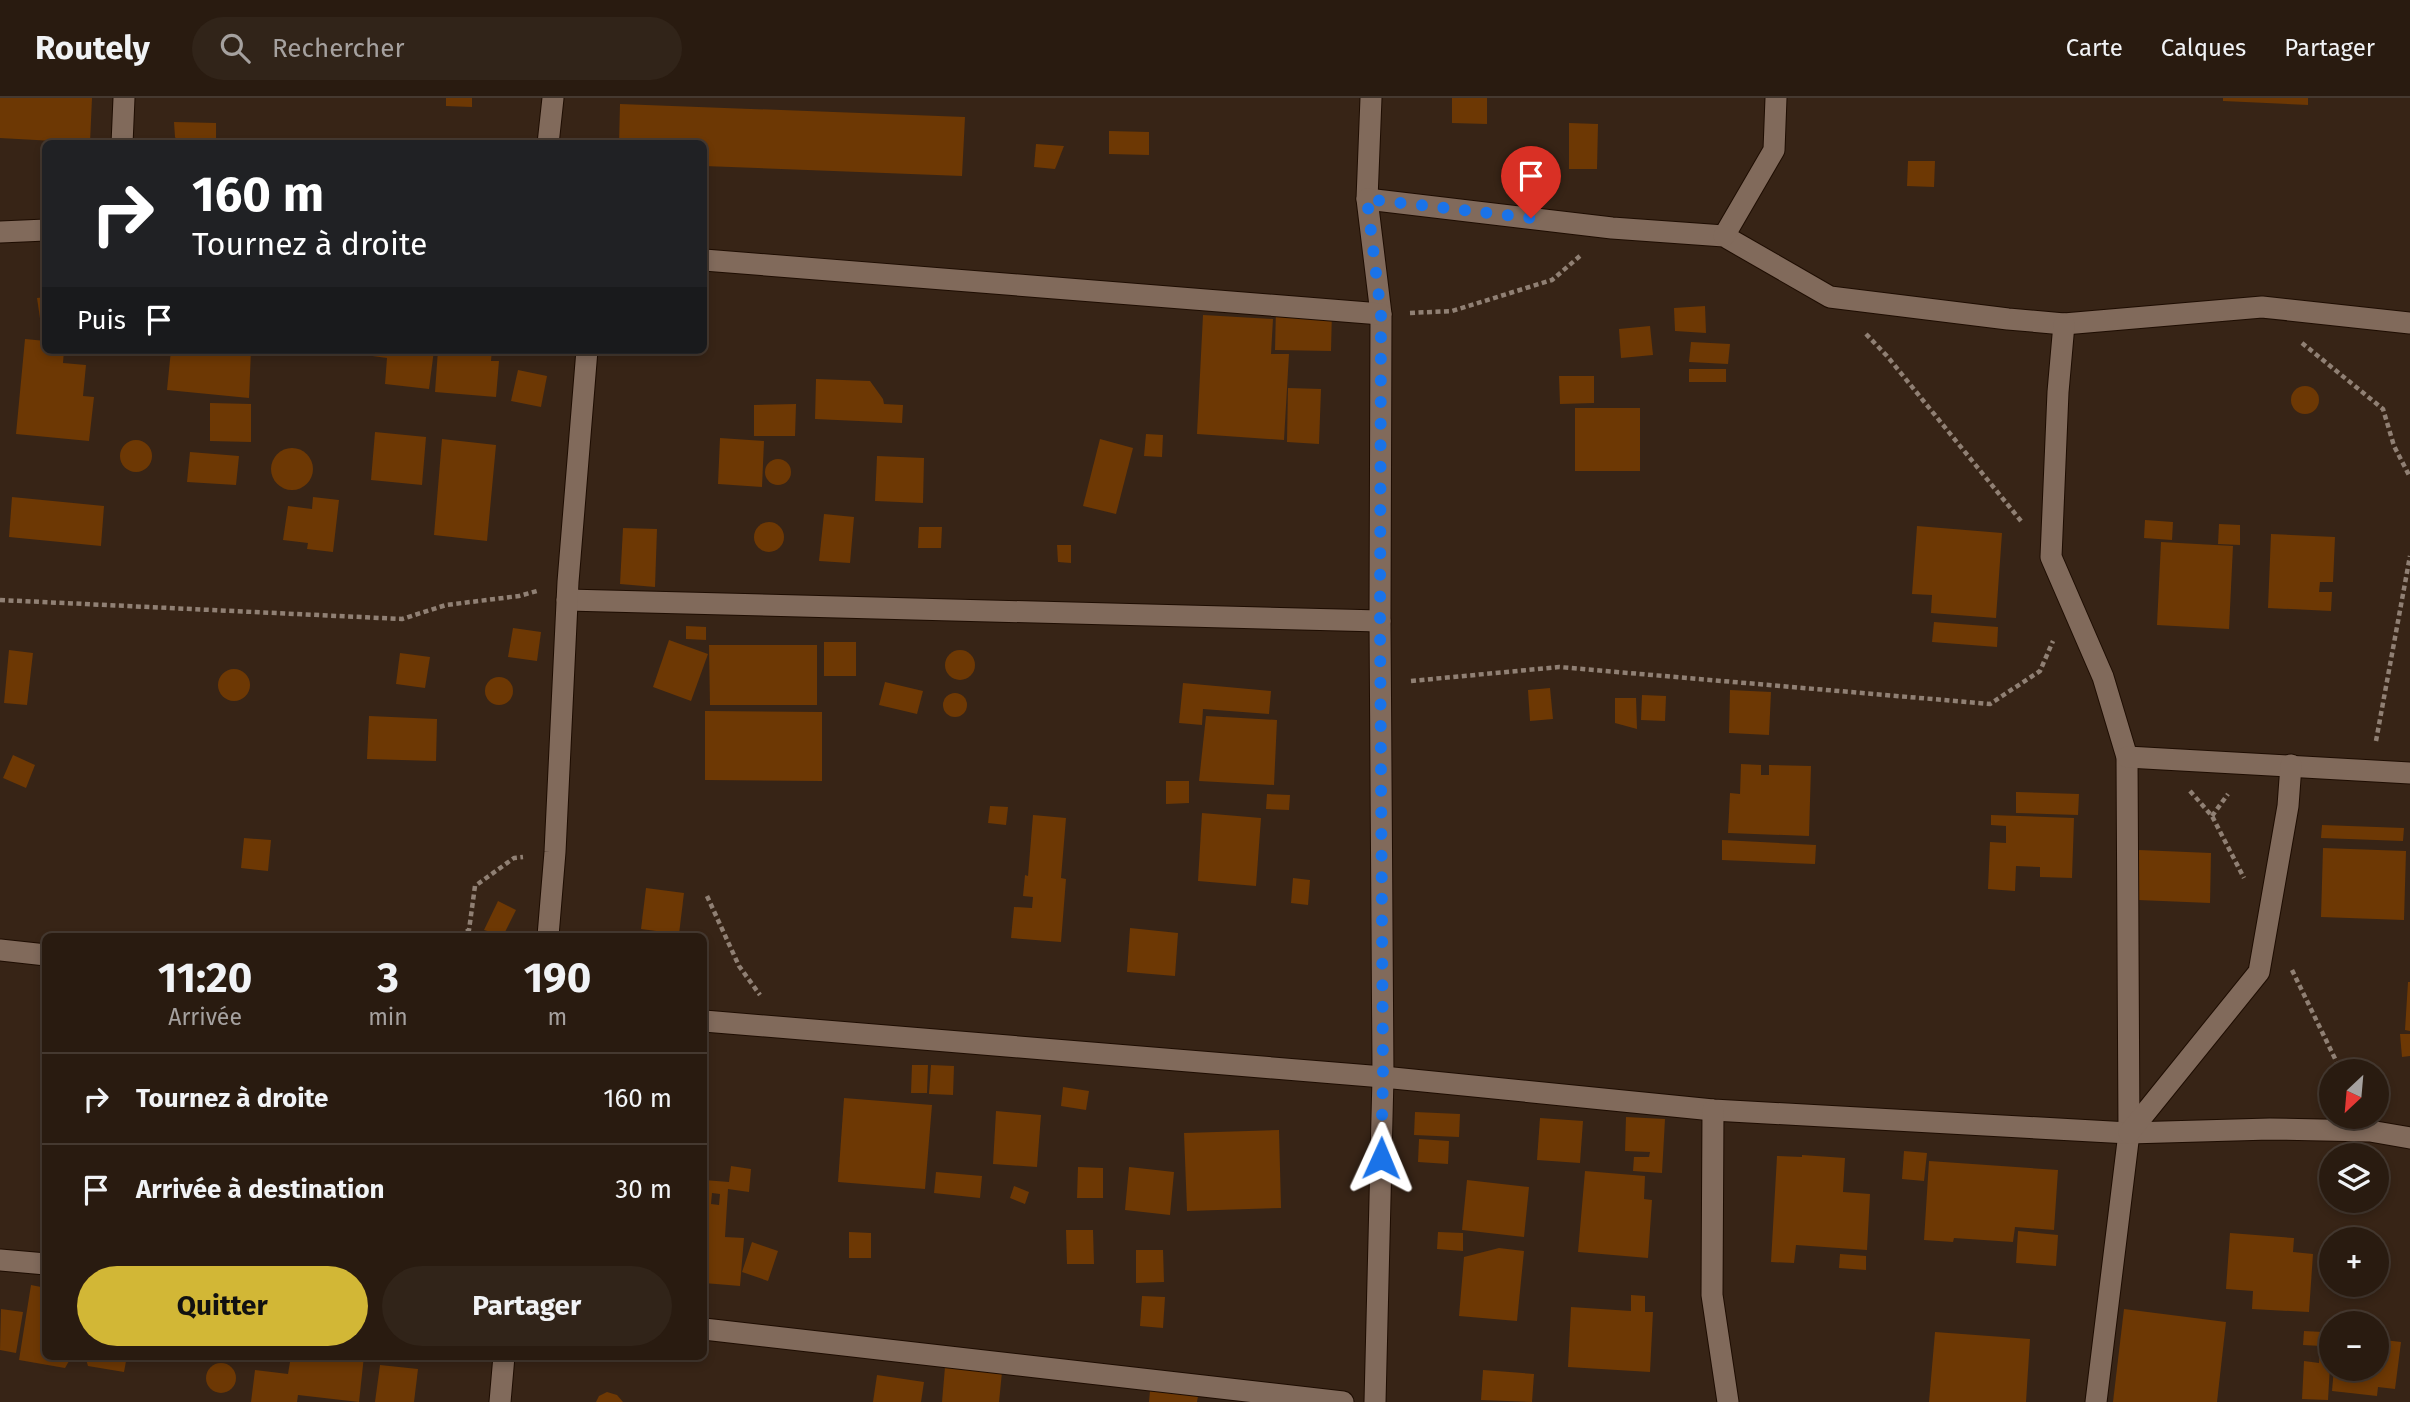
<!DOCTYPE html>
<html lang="fr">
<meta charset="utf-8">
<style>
:root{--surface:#291b10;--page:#312419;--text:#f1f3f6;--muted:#a5a19f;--line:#453930;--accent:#d2b736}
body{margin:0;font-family:"Fira Sans",sans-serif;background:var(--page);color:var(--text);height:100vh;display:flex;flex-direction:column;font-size:26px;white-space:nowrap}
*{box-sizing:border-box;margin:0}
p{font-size:23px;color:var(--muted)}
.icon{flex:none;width:38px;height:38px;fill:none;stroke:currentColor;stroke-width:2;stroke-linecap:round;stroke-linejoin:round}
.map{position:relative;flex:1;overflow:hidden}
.details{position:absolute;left:42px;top:835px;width:665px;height:427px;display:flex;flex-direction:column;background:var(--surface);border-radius:10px;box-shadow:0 4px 10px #0003,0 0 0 2px var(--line)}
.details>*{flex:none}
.banner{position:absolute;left:42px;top:42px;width:665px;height:214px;border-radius:10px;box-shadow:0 4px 10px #0003,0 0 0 2px var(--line);background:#202124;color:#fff;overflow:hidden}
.needle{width:46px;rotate:206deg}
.fabs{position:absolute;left:2319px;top:961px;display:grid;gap:14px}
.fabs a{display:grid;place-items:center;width:70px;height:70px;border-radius:50%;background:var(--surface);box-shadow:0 4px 10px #0003,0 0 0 2px var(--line);font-size:35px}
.pin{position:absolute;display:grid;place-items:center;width:60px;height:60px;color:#fff;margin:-72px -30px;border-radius:50% 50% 50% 0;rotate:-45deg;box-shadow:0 0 7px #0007}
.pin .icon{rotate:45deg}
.me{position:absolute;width:77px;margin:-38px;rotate:1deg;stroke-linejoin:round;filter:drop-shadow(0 0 5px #0008)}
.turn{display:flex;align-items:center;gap:24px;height:147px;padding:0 35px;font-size:32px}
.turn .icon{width:91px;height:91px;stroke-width:2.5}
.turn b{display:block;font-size:49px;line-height:60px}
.then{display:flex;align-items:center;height:66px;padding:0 35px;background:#0003;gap:14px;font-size:26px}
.eta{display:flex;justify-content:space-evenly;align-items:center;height:119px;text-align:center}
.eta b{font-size:42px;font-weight:700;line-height:49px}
.button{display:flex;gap:14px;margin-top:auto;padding:14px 35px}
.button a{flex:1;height:80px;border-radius:42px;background:var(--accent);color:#111;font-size:28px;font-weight:700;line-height:80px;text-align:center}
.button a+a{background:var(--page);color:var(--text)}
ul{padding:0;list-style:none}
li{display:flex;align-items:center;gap:21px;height:91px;padding:0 35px;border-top:2px solid var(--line)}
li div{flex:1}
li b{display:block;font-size:26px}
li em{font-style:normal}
header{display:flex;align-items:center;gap:42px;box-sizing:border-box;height:98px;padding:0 35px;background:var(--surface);border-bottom:2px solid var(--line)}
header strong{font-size:33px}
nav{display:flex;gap:38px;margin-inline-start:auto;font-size:24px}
.search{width:490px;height:63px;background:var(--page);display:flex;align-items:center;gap:18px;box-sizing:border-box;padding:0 24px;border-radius:38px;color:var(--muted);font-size:26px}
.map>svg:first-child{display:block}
.building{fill:#6d3804;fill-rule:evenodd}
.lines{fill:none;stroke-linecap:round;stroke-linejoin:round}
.street-casing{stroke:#1e0d02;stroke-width:23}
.path{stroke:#908074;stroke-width:4.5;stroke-dasharray:5 3.5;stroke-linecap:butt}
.street{stroke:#816a5b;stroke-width:21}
.route{stroke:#1a73e8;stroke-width:12;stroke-dasharray:0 21.6}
</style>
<header>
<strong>Routely</strong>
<div class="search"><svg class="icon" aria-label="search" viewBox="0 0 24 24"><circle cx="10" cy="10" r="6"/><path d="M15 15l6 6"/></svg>Rechercher</div>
<nav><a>Carte</a><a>Calques</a><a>Partager</a></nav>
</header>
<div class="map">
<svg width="2410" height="1304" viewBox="0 0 2410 1304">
<rect width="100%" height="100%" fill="#372416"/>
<!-- building -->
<g class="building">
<path d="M 0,0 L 92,0 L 90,45 L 0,40 Z"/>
<path d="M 446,0 L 472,0 L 472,9 L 446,8 Z"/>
<path d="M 1452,0 L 1487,0 L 1487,26 L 1452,25 Z"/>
<path d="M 2223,0 L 2308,0 L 2308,7 L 2223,3 Z"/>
<path d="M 620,6 L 965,19 L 962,78 L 704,68 L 704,46 L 619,46 Z"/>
<path d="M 174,24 L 216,25 L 216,46 L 179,46 L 175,39 Z"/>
<path d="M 1569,25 L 1598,26 L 1597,71 L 1569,71 Z"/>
<path d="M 1109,33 L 1149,34 L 1149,57 L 1109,56 Z"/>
<path d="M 1036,46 L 1064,48 L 1055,71 L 1034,69 Z"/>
<path d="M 1908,63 L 1935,63 L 1934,89 L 1907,88 Z"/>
<path d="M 46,199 L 46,226 L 41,227 L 37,200 Z"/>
<path d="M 1705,208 L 1706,235 L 1675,233 L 1674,210 Z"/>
<path d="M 1276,210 L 1332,212 L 1331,253 L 1275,252 Z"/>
<path d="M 1203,217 L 1273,221 L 1271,256 L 1289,256 L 1284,342 L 1197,336 Z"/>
<path d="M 1650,228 L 1653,257 L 1621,260 L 1619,231 Z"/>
<path d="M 25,241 L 46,243 L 46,252 L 64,252 L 63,265 L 86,267 L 83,298 L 94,299 L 89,343 L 16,336 Z"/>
<path d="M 1691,244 L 1730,246 L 1728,266 L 1689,264 Z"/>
<path d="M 171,252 L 251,252 L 249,300 L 167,292 Z"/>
<path d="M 266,252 L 303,252 L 303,257 L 266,255 Z"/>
<path d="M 343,252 L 434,252 L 429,291 L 385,286 L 387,260 L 343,254 Z"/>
<path d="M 438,252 L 492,252 L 491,263 L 499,263 L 496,299 L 435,294 Z"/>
<rect x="1689" y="271" width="37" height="13"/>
<path d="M 518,272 L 547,278 L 541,309 L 511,303 Z"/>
<path d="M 1559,278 L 1594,278 L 1594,305 L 1560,306 Z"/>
<path d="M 816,281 L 870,283 L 883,301 L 884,306 L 903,307 L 902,325 L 815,321 Z"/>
<circle cx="2305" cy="302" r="14"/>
<path d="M 1288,290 L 1321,291 L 1319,346 L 1287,344 Z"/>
<path d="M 210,305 L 251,306 L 251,344 L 210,343 Z"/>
<path d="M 796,306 L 795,338 L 754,338 L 754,307 Z"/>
<rect x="1575" y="310" width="65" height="63"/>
<path d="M 375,334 L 426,339 L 422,387 L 371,382 Z"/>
<path d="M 1146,336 L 1163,337 L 1162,359 L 1144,358 Z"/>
<path d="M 720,340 L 764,343 L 762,389 L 718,386 Z"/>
<path d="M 442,341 L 496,347 L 487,443 L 434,437 Z"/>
<path d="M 1100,341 L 1133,350 L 1116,416 L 1083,408 Z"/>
<circle cx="136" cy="358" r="16"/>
<circle cx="292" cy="371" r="21"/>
<path d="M 190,354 L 239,358 L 236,387 L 187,384 Z"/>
<path d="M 877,358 L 924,360 L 923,405 L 875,403 Z"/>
<circle cx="778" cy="374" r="13"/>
<path d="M 12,399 L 104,408 L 101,448 L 9,439 Z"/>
<path d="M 313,399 L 339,402 L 333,454 L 307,451 L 308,445 L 283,442 L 288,408 L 312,411 Z"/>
<path d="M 824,416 L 854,419 L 850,465 L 819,463 Z"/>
<path d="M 2145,422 L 2173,424 L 2172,442 L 2144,440 Z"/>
<circle cx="769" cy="439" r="15"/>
<path d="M 2219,426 L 2240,427 L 2240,447 L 2218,446 Z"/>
<path d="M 1917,428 L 2002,435 L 1996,520 L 1931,515 L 1932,497 L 1912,496 Z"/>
<path d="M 919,429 L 942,429 L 941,450 L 918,450 Z"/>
<path d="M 623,430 L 657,431 L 655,489 L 620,486 Z"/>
<path d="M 2271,436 L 2335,439 L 2333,484 L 2320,484 L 2319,494 L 2332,494 L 2331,513 L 2268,510 Z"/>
<path d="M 2161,444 L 2233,448 L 2229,531 L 2157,527 Z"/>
<path d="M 1057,447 L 1071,447 L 1071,465 L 1058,464 Z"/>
<path d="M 1934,524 L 1998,529 L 1997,549 L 1932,544 Z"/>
<path d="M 686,528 L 706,529 L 706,542 L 686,541 Z"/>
<path d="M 513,530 L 541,534 L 537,563 L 508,559 Z"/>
<path d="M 669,542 L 708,556 L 691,603 L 653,589 Z"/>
<rect x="824" y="544" width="32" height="34"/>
<path d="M 709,547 L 817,547 L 817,607 L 710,607 Z"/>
<path d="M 9,552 L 33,555 L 27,607 L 4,605 Z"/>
<circle cx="960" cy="567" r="15"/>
<path d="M 400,555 L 430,559 L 425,590 L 396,586 Z"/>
<circle cx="234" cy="587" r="16"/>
<circle cx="499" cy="593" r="14"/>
<path d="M 885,584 L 923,593 L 917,616 L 879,607 Z"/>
<path d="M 1183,585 L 1271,593 L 1269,616 L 1203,611 L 1202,627 L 1179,625 Z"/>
<path d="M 1550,590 L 1553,621 L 1530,623 L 1528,592 Z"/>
<path d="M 1730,592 L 1771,594 L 1769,637 L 1729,635 Z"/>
<circle cx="955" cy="607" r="12"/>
<path d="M 1642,597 L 1666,598 L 1665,623 L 1641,622 Z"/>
<path d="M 1615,600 L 1636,600 L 1637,631 L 1615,625 Z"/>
<path d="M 705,613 L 822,614 L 822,683 L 705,682 Z"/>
<path d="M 369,618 L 437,621 L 436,663 L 367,661 Z"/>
<path d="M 1206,618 L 1277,622 L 1274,687 L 1199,683 Z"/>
<path d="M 13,657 L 35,667 L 26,690 L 3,680 Z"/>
<path d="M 1741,666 L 1761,667 L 1761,677 L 1769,677 L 1769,667 L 1811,668 L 1809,738 L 1728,735 L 1730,695 L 1740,696 Z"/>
<path d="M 1166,683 L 1189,683 L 1189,705 L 1166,706 Z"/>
<path d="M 2016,694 L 2079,696 L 2078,717 L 2016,715 Z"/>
<path d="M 1267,696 L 1290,697 L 1289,712 L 1266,711 Z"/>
<path d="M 990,708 L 1008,709 L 1006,727 L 988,725 Z"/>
<path d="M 1202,715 L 1261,720 L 1256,788 L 1198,783 Z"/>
<path d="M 1033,717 L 1066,720 L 1061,780 L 1066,781 L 1061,844 L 1011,840 L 1014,809 L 1032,810 L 1033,799 L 1023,798 L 1025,777 L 1028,778 Z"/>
<path d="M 1991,717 L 2074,720 L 2072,780 L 2040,779 L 2040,769 L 2016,768 L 2015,793 L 1988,791 L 1990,744 L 2006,745 L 2006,728 L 1991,727 Z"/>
<path d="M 2322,727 L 2404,730 L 2403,743 L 2321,740 Z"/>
<path d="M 244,740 L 271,742 L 268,773 L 241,770 Z"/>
<path d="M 1722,742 L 1816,747 L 1815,766 L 1722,762 Z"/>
<path d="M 2323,750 L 2406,753 L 2404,822 L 2321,819 Z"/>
<path d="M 2139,752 L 2211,755 L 2210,805 L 2138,802 Z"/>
<path d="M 1293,780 L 1310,782 L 1308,807 L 1291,805 Z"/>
<path d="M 646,790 L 684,795 L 679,836 L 641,831 Z"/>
<path d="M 498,803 L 516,812 L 503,838 L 484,832 Z"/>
<path d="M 1130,830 L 1178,835 L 1175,878 L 1127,874 Z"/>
<path d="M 2408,884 L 2410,884 L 2410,933 L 2405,932 Z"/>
<path d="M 2400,936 L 2410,936 L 2410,958 L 2402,959 Z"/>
<path d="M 912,967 L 928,967 L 927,995 L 911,995 Z"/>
<path d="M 931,967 L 954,968 L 953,997 L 929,996 Z"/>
<path d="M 1063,989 L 1089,993 L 1086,1012 L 1061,1008 Z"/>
<path d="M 844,1000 L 932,1007 L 925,1091 L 838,1084 Z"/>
<path d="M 996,1013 L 1041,1017 L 1037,1069 L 993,1066 Z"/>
<path d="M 1415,1014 L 1460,1016 L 1459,1039 L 1414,1037 Z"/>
<path d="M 1626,1019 L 1665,1021 L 1662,1075 L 1633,1073 L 1634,1059 L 1649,1059 L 1650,1054 L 1625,1053 Z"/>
<path d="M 1540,1020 L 1583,1023 L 1580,1065 L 1537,1062 Z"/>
<path d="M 1279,1032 L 1281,1110 L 1187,1113 L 1184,1035 Z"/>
<path d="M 1419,1041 L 1449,1043 L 1448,1066 L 1418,1064 Z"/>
<path d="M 1904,1053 L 1927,1055 L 1924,1083 L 1902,1081 Z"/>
<path d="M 1802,1057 L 1845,1060 L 1843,1094 L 1870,1096 L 1867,1152 L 1796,1147 L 1794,1165 L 1771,1164 L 1777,1058 L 1802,1059 Z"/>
<path d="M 1929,1063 L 2058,1072 L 2054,1132 L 2015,1129 L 2013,1144 L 1954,1140 L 1953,1144 L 1924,1142 Z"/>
<path d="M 731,1068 L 751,1071 L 749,1094 L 728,1091 L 725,1139 L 744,1140 L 740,1188 L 704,1185 L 704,1082 L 729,1084 ZM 712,1095 L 720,1096 L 719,1107 L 711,1106 Z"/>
<path d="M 1078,1069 L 1103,1070 L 1103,1100 L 1077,1100 Z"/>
<path d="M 1129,1069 L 1174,1074 L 1170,1117 L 1125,1112 Z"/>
<path d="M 1585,1073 L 1645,1078 L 1644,1101 L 1652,1102 L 1648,1160 L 1578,1154 Z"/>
<path d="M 936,1074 L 982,1078 L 980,1100 L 934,1095 Z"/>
<path d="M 1467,1082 L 1529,1089 L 1524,1139 L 1462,1132 Z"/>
<path d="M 1014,1088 L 1029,1094 L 1025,1106 L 1010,1100 Z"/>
<path d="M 1066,1132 L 1093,1132 L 1094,1166 L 1067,1166 Z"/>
<path d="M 2018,1133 L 2058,1137 L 2056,1168 L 2016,1165 Z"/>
<path d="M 849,1134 L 871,1135 L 871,1160 L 849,1160 Z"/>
<path d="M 1438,1134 L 1463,1135 L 1463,1153 L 1437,1151 Z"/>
<path d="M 2230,1135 L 2294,1140 L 2293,1154 L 2313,1156 L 2309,1214 L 2252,1211 L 2253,1193 L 2226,1191 Z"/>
<path d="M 752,1144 L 778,1153 L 768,1183 L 742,1174 Z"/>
<path d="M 1499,1150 L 1524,1153 L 1517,1223 L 1459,1218 L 1464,1159 Z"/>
<path d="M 1136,1152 L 1163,1152 L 1164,1184 L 1136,1185 Z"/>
<path d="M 1840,1156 L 1866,1158 L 1866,1172 L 1839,1170 Z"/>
<path d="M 31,1187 L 46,1190 L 46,1258 L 72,1258 L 65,1270 L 19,1262 Z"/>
<path d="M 1631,1197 L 1645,1198 L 1645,1214 L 1653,1214 L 1650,1274 L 1568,1269 L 1571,1209 L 1631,1213 Z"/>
<path d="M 1142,1198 L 1165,1199 L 1163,1230 L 1140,1228 Z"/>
<path d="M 1,1211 L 23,1214 L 16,1255 L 0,1252 Z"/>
<path d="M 2124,1211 L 2226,1224 L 2217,1304 L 2113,1304 Z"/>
<path d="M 2304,1233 L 2323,1234 L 2321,1248 L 2303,1247 Z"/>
<path d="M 1935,1234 L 2030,1241 L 2026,1304 L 1929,1304 Z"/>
<path d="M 2376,1241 L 2401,1244 L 2395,1291 L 2378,1289 L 2377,1298 L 2332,1293 L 2334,1270 L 2376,1270 Z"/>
<path d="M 2320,1250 L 2331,1251 L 2328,1302 L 2302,1301 L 2304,1263 L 2319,1265 Z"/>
<path d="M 85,1258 L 127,1258 L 124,1274 L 88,1268 Z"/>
<path d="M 291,1258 L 364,1258 L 359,1304 L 298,1297 L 297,1304 L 251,1304 L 255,1272 L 288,1276 Z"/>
<circle cx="221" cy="1280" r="15"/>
<path d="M 380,1267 L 418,1271 L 414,1304 L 375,1304 Z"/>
<path d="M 945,1269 L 1002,1274 L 999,1304 L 942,1304 Z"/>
<path d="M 1483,1272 L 1534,1276 L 1532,1304 L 1481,1302 Z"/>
<path d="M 877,1277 L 924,1284 L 921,1304 L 873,1304 Z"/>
<path d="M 1150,1293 L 1198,1298 L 1197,1304 L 1149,1304 Z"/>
<path d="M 607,1294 L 617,1297 L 623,1304 L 596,1304 L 599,1298 Z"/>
</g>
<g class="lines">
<!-- street casing -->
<g class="street-casing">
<g id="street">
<path d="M 1371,0 L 1367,101 L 1381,216 L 1380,523 L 1383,979 L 1375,1304"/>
<path d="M 122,46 L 124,0"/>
<path d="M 548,46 L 553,0"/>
<path d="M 1367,101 L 1612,130 L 1724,138 L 1830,199 L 2008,221 L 2064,226 L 2262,209 L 2410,225"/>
<path d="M 0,134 L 46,132"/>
<path d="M 1724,138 L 1774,52 L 1776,0"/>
<path d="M 704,162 L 1381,216"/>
<path d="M 2064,226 L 2058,294 L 2051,459 L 2103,579 L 2127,659 L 2129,1035 L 2096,1304"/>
<path d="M 567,502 L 1380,523"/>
<path d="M 2127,659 L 2410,675"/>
<path d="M 548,838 L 555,754 L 568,484 L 587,252"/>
<path d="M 0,852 L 46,857"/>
<path d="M 704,923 L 1383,979 L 1713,1012 L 2129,1035 L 2270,1031 L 2370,1033 L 2410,1040"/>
<path d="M 1713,1012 L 1712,1197 L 1728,1304"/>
<path d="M 2129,1035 L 2259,874 L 2288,708 L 2291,667"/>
<path d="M 0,1162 L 46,1166"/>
<path d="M 704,1231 L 1343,1304"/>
<path d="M 500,1304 L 504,1258"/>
</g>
</g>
<!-- path -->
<g class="path">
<path d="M 1410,215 L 1452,213 L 1552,182 L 1580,158"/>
<path d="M 1866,236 L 1887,258 L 2021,423"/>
<path d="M 2302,245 L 2383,311 L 2394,348 L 2410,379"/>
<path d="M 0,502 L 402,521 L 446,507 L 519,498 L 537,493"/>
<path d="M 1411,583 L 1559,569 L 1990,606 L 2040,573 L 2053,543"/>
<path d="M 2376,643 L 2410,458"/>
<path d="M 2190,693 L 2212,718 L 2244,780"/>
<path d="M 2212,718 L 2228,696"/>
<path d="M 707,798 L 739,868 L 760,897"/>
<path d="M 459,838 L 469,832 L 475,788 L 514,760 L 523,759"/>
<path d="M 2292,872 L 2341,973"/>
</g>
<!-- street -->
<use href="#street" class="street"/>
</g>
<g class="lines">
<!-- route -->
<path class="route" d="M 1381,1060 L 1383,979 L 1380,523 L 1381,216 L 1367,101 L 1531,120"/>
</g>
</svg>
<div class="fabs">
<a><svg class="needle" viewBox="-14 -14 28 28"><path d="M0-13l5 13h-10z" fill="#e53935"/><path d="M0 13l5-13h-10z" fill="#a5a19f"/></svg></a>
<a><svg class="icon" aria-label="layers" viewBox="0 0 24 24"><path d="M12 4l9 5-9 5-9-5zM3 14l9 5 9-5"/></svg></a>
<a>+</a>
<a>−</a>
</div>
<div class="pin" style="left:1531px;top:120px;background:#d93025"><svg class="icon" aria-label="arrive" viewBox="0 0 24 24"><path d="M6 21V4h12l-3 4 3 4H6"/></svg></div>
<svg class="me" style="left:1381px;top:1060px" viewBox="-20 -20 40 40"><path d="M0-17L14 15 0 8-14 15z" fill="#1a73e8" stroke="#fff" stroke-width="4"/></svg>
<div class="banner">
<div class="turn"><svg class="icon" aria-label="right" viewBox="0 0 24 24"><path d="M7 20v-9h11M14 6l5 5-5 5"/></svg><div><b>160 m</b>Tournez à droite</div></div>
<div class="then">Puis<svg class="icon" aria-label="arrive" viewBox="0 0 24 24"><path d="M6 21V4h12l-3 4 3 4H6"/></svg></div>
</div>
<section class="details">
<div class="eta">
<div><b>11:20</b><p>Arrivée</p></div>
<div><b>3</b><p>min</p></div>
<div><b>190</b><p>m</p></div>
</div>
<ul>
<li><svg class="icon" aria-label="right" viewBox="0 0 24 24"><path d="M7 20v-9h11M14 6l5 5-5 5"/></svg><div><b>Tournez à droite</b></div><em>160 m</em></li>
<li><svg class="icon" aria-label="arrive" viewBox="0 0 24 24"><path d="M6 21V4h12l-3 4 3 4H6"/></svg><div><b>Arrivée à destination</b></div><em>30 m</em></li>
</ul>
<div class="button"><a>Quitter</a><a>Partager</a></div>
</section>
</div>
